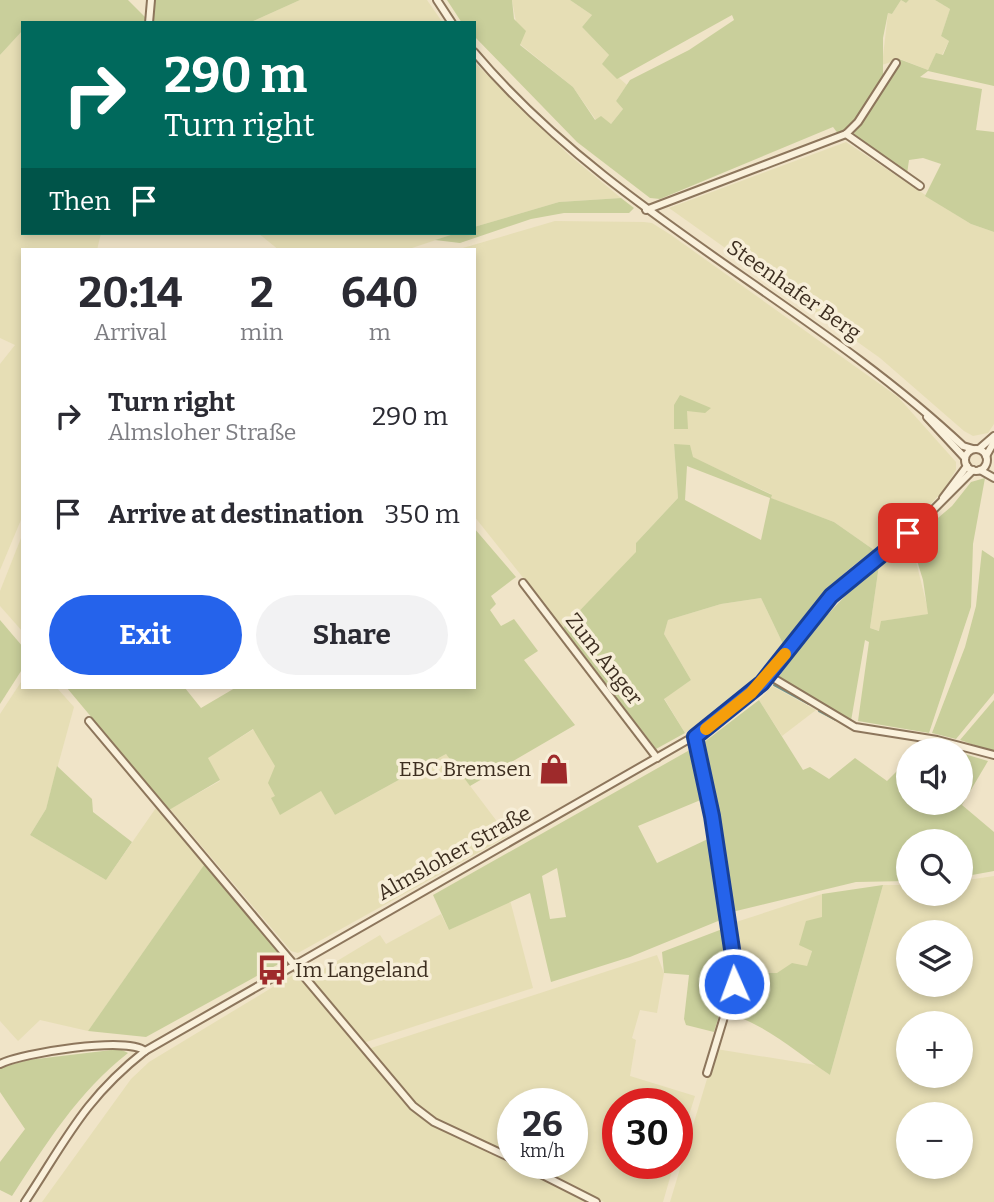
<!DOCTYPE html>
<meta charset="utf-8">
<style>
:root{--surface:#fff;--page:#f2f2f3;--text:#2b2b33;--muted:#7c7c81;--accent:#2563eb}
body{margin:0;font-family:Bitter,serif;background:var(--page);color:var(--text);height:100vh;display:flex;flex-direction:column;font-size:26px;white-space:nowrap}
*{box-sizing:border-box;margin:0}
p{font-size:23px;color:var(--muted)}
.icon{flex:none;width:38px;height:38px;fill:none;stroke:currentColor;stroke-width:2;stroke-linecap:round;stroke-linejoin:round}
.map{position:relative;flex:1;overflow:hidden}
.sheet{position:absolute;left:21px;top:248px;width:455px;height:441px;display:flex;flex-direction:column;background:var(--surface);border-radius:0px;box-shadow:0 4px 10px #0003}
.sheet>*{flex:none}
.guide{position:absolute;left:21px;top:21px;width:455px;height:214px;border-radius:0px;box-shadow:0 4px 10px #0003;background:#00695c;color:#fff;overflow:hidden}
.buttons{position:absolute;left:896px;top:738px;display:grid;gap:14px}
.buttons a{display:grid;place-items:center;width:77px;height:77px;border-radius:50%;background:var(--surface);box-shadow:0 4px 10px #0003;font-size:35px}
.speed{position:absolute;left:497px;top:1088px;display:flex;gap:14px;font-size:35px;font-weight:700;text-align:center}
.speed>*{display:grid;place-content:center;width:91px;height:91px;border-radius:50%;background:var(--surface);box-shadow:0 4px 10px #0003;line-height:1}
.speed small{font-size:18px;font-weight:400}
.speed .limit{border:10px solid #d22;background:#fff;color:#111}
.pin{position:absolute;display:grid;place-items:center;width:60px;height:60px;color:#fff;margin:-30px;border-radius:14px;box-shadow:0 4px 10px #0006}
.me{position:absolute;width:77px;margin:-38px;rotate:358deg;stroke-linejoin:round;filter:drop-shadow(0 0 5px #0008)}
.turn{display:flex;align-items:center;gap:24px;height:147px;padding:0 28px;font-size:32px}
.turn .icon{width:91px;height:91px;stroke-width:2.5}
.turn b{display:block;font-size:49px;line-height:60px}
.then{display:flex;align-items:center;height:66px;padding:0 28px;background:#0003;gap:14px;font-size:26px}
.eta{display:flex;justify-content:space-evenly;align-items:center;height:119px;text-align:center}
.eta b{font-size:42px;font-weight:700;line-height:49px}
.primary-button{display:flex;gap:14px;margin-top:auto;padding:14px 28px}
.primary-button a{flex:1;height:80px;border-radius:42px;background:var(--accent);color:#fff;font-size:28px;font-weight:700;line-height:80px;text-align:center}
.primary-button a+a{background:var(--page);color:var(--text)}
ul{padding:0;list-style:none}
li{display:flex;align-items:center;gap:21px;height:98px;padding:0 28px}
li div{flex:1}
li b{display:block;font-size:26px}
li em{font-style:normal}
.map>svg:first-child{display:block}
.farmland{fill:#e6deb5;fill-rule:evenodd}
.green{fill:#c9cf9b;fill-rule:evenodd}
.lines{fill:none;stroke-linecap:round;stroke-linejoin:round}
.stream{stroke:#6f938a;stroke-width:2}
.minor-casing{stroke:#8d765c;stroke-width:10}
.minor{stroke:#faf1dc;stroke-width:6}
.route-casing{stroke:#184099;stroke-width:18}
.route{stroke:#2563eb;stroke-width:12}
.slow{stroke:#f59e0b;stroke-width:12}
.labels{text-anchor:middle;stroke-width:7;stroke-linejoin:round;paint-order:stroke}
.street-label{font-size:21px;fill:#3d2e20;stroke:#f7eed8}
.poi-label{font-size:21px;fill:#3d2e20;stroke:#f7eed8;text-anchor:end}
</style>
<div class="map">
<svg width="994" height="1202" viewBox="0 0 994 1202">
<rect width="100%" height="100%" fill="#f0e4c8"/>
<!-- farmland -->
<g class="farmland">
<path d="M 300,0 L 427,0 L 443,23 L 249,23 Z"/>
<path d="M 512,0 L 570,0 L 592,15 L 582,27 L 609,55 L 603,64 L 627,85 L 616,101 L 623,109 L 611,124 L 596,120 L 573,87 L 520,44 Z"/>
<path d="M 901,0 L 906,3 L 909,0 L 935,0 L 950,9 L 941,36 L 949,41 L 942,55 L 936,54 L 928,70 L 900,59 L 882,65 L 888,13 L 892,14 Z"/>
<path d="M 23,30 L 23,233 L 101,233 L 97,250 L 23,250 L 23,515 L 0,570 L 0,364 L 15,345 L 0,338 L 0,55 Z"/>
<path d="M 474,62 L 569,155 L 621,198 L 559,202 L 474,227 Z"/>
<path d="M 846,142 L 945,208 L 971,224 L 994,232 L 994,424 L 988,433 L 973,436 L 964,431 L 880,358 L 669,208 Z"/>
<path d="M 555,221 L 644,222 L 652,223 L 671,235 L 898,397 L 956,462 L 956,470 L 943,491 L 927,508 L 874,550 L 834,522 L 770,498 L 771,494 L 692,457 L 674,444 L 678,498 L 636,543 L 637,552 L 563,628 L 474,516 L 474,250 L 456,250 Z"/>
<path d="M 258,233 L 457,233 L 406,250 L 279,250 Z"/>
<path d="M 23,533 L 23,632 L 0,606 L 0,591 Z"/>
<path d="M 911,541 L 929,614 L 882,621 L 880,631 L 870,628 L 879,565 Z"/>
<path d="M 761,598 L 784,646 L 751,685 L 685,733 L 664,698 L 691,680 L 664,634 L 668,620 L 721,604 Z"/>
<path d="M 23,679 L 23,688 L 57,688 L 74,707 L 46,809 L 30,835 L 106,880 L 158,805 L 204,865 L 88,1031 L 40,1020 L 18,1041 L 0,1021 L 0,714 Z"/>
<path d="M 772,686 L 816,710 L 782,736 L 759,700 Z"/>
<path d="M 254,729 L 276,766 L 312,774 L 335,815 L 446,754 L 508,836 L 298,953 L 291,951 L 170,809 L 220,781 L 207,758 Z"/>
<path d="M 994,876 L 994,1202 L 670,1202 L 716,1049 L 816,1065 L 830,1075 L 883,885 L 908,885 L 908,894 L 961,894 L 961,881 ZM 908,933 L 961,933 L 961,985 L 908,985 ZM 908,1024 L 961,1024 L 961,1076 L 908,1076 ZM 908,1115 L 961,1115 L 961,1167 L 908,1167 Z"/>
<path d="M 822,894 L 822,917 L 807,967 L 752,1003 L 734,997 L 738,969 L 733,923 Z"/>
<path d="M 510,900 L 533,988 L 363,1043 L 309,978 L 380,935 L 386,944 L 441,914 L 449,930 Z"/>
<path d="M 657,955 L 664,973 L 657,1013 L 640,1010 L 632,1038 L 636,1040 L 630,1076 L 695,1096 L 677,1154 L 677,1104 L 618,1104 L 618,1164 L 674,1164 L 663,1202 L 604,1202 L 527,1164 L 572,1164 L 572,1104 L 513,1104 L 513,1157 L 436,1120 L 414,1104 L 368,1049 Z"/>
<path d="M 296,973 L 412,1109 L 433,1126 L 591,1202 L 42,1202 L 131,1079 L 149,1062 Z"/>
</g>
<!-- green -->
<g class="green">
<path d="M 0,0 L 128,0 L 145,17 L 144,23 L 23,23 L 23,30 L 0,55 Z"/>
<path d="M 154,0 L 300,0 L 249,23 L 151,23 Z"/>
<path d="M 447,0 L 512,0 L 514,19 L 526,31 L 520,45 L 573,87 L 595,120 L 601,116 L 611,124 L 623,109 L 616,101 L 630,80 L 689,50 L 734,20 L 732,15 L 617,79 L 602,64 L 609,55 L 582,27 L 592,15 L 570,0 L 909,0 L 906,3 L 901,0 L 892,14 L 888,13 L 883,38 L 883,78 L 849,127 L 839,135 L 833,127 L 660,199 L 650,198 L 577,142 L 474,36 L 474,23 L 462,23 Z"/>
<path d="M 935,0 L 994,0 L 994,86 L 928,71 L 920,77 L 982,89 L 976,130 L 994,132 L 994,232 L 971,224 L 925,196 L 941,164 L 923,158 L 909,160 L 907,174 L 853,135 L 899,59 L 928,70 L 936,53 L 943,55 L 949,41 L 941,36 L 950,9 Z"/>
<path d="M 621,198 L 634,208 L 629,213 L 564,213 L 531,219 L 460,243 L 435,240 L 457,233 L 474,233 L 474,227 L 559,202 Z"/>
<path d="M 680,395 L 711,408 L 705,413 L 687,411 L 688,429 L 674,429 L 674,405 Z"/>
<path d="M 674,444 L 690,445 L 693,457 L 772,495 L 771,498 L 834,522 L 874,550 C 834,579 810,604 784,646 L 761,598 L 721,604 L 668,620 L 664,634 L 691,680 L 664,699 L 685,733 L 656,749 L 563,628 L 636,552 L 636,543 L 678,498 ZM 687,466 L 770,498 L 761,540 L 685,500 Z"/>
<path d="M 985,478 L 973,544 L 971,607 L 929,733 L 858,721 L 869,642 L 865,640 L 851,721 L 778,678 C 807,635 840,598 879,565 L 870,628 L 879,631 L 881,621 L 928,614 L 923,580 L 911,541 L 952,506 L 971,482 Z"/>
<path d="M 474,528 L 516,577 L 491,596 L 496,604 L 490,610 L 501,626 L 514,619 L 538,651 L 524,660 L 575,725 L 470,786 L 446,754 L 335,815 L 321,791 L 280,815 L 271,798 L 275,796 L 268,783 L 275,766 L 253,729 L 208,758 L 220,780 L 169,810 L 67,688 L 185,688 L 201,708 L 235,688 L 474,688 Z"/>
<path d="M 982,550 L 994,558 L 994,693 L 956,739 L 932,733 L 965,647 L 976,606 Z"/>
<path d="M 0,620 L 23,647 L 23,668 L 0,704 Z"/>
<path d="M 759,700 L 803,770 L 810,767 L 829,779 L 855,758 L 887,781 L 908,760 L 908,803 L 961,803 L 961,753 L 988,761 L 962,805 L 994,832 L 994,871 L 961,877 L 961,842 L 908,842 L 908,881 L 856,882 L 732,912 L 721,825 L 716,811 L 703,743 Z"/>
<path d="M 994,700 L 994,752 L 960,740 Z"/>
<path d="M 695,747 L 703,799 L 638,826 L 657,863 L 710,838 L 712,863 L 723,919 L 630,957 L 551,982 L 530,893 L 449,930 L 433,895 ZM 557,868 L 566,917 L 550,919 L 542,876 Z"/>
<path d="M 57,766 L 92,799 L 93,812 L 132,842 L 106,880 L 30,835 L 46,809 Z"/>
<path d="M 204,865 L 286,960 L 146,1037 L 88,1031 Z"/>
<path d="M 883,885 L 830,1075 C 796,1052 768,1026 728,1013 L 734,997 L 752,1002 L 765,973 L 777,973 L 792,963 L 807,966 L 812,951 L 799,945 L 806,921 L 822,917 L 822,894 Z"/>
<path d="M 725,928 L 731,976 L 714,1032 L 686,1025 L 684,1019 L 689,975 L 664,973 L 662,952 Z"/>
<path d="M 120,1049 L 128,1053 C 78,1092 46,1144 12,1196 L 0,1190 L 0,1162 L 25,1129 L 0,1092 L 0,1068 L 28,1060 Z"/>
</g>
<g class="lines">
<!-- stream -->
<g class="stream">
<path d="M 774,685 L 809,704"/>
<path d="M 819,711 L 836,720"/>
</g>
<!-- minor casing -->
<g class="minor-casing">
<g id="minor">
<path d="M 437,0 L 452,23"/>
<path d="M 149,23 L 151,0"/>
<path d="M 474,52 C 611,214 810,302 963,446 L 973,449"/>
<path d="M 846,134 L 920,186"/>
<path d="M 646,210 L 846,134 L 858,122 L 896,63"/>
<path d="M 927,417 L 965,458"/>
<path d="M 979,449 L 994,436"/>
<circle cx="976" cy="460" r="11"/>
<path d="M 986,456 L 994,442"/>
<path d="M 980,470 L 994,478"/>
<path d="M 943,498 L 967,466"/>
<path d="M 523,583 L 657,758"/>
<path d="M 768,675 L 855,727 L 937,740 L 994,755"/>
<path d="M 89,721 L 413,1106 L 434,1122 L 513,1159"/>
<path d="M 695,737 L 712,816 L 735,969 L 734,984 L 707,1073"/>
<path d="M 0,1064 C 22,1053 127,1036 145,1051"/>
<path d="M 521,1164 L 596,1202"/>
<path d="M 25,1202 C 66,1140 84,1099 145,1051 L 698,734 L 762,683 L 831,595 L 922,521 L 973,470"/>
</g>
</g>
<!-- minor -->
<use href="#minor" class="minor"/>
</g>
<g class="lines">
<!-- route casing -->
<g class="route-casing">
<path id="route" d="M 734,984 L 735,969 L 712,816 L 695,737 L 762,683 L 831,596 L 908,533"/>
</g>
<!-- route -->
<use href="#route" class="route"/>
<!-- slow -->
<path class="slow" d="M 706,729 L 751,693 L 785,654"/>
</g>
<!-- icons -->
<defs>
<g id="shop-bare" transform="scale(2.415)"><path d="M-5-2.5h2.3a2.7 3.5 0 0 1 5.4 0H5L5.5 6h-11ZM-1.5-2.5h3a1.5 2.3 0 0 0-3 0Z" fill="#9e2a2b" stroke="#f7eed8" stroke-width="2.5" paint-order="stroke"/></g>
<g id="bus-bare" transform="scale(2.415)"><path d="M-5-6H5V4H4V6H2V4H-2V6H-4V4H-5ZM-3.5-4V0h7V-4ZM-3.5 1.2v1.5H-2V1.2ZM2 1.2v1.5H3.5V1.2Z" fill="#9e2a2b" stroke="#f7eed8" stroke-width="2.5" paint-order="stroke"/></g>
</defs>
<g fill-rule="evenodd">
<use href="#shop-bare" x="554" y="769"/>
<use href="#bus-bare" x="272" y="970"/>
</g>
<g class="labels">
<!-- street labels -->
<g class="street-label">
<text transform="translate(794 290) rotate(35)" y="7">Steenhafer Berg</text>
<text transform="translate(604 659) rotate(52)" y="7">Zum Anger</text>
<text transform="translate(454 853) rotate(-29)" y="7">Almsloher Straße</text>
</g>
<!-- poi labels -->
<g class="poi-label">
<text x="531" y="776">EBC Bremsen</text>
<text x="295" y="977" text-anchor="start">Im Langeland</text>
</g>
</g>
</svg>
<div class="buttons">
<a><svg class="icon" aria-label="sound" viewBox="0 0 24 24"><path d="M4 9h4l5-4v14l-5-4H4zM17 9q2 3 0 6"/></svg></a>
<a><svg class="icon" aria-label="search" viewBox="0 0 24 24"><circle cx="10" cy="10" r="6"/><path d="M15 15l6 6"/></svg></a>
<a><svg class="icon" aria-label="layers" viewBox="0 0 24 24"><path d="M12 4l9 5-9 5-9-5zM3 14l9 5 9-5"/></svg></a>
<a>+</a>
<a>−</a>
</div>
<div class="speed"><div>26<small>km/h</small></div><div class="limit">30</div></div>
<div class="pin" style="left:908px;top:533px;background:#d93025"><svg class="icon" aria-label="arrive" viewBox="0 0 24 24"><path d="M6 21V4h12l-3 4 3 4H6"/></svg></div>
<svg class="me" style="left:734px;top:984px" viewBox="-20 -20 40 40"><circle r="17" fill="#2563eb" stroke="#fff" stroke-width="3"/><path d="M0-11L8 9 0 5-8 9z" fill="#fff"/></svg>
<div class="guide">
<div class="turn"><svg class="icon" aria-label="right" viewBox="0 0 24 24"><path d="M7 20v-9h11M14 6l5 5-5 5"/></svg><div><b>290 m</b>Turn right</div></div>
<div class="then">Then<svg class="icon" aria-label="arrive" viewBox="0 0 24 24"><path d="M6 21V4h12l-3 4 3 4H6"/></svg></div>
</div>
<section class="sheet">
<div class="eta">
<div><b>20:14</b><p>Arrival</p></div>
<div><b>2</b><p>min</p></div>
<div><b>640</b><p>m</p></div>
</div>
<ul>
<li><svg class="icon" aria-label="right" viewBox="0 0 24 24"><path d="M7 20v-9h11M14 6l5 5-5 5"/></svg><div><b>Turn right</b><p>Almsloher Straße</p></div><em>290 m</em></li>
<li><svg class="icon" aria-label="arrive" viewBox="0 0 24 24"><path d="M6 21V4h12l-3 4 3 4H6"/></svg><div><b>Arrive at destination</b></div><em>350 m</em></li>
</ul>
<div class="primary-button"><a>Exit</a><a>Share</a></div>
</section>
</div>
